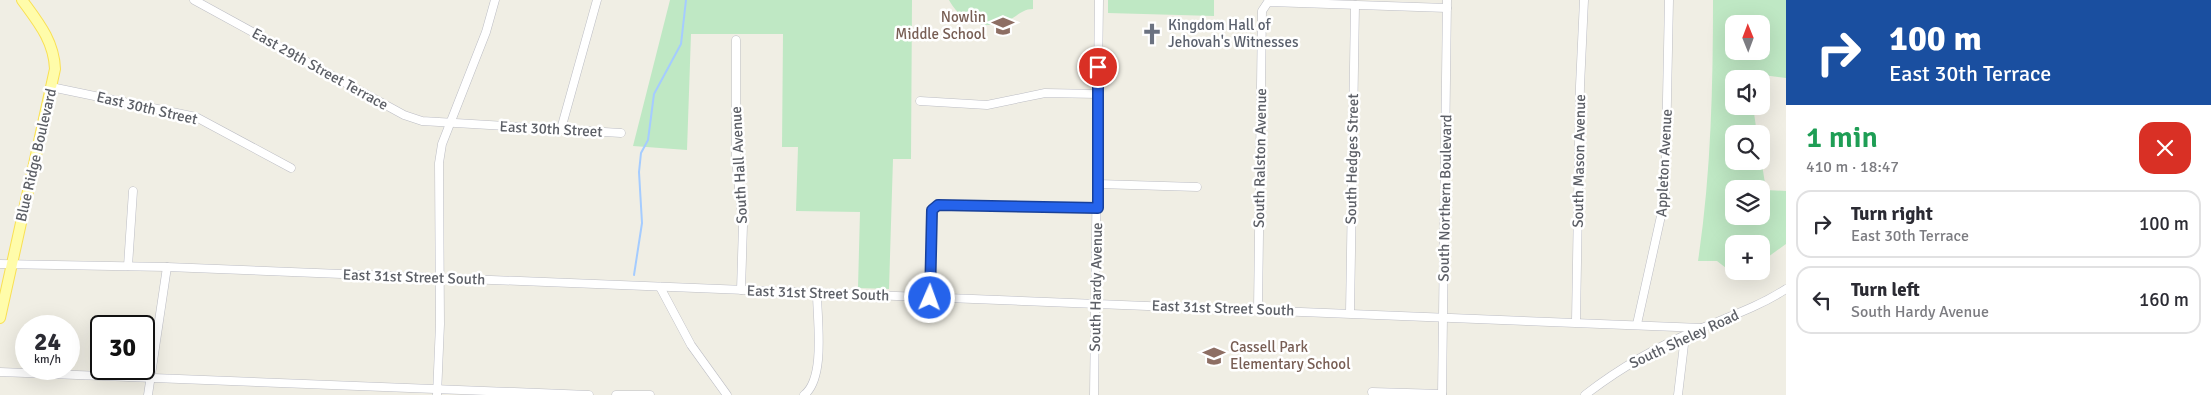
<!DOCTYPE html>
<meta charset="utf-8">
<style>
:root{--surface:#fff;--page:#f7f7f7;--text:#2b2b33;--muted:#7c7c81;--line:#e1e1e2}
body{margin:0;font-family:Signika,sans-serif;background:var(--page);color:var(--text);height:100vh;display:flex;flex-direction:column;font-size:19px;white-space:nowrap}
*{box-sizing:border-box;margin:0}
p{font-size:16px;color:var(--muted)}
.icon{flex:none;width:28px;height:28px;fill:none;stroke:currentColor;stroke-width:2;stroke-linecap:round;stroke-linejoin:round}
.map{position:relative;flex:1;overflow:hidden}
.drawer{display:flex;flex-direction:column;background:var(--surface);width:425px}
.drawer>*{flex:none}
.hud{background:#1a4fa0;color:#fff;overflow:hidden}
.needle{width:32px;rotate:359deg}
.buttons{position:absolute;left:1725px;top:15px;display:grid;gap:10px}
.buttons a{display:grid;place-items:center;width:45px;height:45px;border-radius:10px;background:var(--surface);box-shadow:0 5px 20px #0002;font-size:25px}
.speed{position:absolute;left:15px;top:315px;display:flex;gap:10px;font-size:25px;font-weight:700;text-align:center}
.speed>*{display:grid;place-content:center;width:65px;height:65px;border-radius:50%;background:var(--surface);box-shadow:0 5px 20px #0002;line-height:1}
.speed small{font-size:12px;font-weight:400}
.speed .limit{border:2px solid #111;border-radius:8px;background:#fff;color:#111}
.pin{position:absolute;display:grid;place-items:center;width:42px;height:42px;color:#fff;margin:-21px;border:2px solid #fff;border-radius:50%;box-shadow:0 1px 5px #0007}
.me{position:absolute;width:55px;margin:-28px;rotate:2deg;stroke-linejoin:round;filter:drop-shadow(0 0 4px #0008)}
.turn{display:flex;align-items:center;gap:18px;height:105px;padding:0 20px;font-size:22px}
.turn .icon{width:65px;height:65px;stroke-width:2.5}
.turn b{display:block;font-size:35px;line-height:42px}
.round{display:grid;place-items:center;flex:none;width:52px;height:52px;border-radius:15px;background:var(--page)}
.head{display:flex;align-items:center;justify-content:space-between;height:85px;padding:0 20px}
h1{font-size:30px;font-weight:600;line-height:38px;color:#1e9e55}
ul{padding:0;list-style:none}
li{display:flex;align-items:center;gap:15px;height:68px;margin:0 10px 8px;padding:0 10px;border:2px solid var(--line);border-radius:15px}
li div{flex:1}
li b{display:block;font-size:19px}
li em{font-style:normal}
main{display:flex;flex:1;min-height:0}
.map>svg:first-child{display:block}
.green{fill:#bfe8c4;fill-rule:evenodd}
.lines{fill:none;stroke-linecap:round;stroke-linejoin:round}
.stream{stroke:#a5ccff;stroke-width:2}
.minor-casing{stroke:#bcbdc4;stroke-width:9}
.major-casing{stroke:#f9e053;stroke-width:12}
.minor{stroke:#fff;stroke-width:8}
.major{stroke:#fffcaa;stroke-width:10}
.route-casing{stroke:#184099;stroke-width:12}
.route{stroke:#2563eb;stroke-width:9}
.labels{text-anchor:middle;stroke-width:5;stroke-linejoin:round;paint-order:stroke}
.education-label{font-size:15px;fill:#785e54;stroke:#fff;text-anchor:end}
.worship-label{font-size:15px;fill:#5b616d;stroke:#fff;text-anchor:start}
.street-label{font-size:15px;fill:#5c5f66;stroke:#fff}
</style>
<main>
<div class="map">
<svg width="1786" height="395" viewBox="0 0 1786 395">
<rect width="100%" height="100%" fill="#f0eee4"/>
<!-- green -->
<g class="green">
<path d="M 670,0 L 912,0 L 911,159 L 893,159 L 889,289 L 858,288 L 860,212 L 796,211 L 798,147 L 782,147 L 783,34 L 691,34 L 687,150 L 633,146 Z"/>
<path d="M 949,0 L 1033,0 L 1033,9 C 1021,9 1018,17 1006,21 C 984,31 960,21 949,0 Z"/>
<path d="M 1108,0 L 1214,0 L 1214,16 L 1108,13 Z"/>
<path d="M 1713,0 L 1786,0 L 1786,78 L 1763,75 L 1761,80 L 1734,79 L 1734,106 L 1753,106 L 1757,134 L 1734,134 L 1734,161 L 1761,161 L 1761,158 L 1766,190 L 1786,191 L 1786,244 L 1761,262 L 1761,244 L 1734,244 L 1734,271 L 1749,271 L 1739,278 L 1717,261 L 1698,261 C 1711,175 1713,87 1713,0 ZM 1734,24 L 1761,24 L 1761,51 L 1734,51 ZM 1734,189 L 1761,189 L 1761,216 L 1734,216 Z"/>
</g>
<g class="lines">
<!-- stream -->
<path class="stream" d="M 634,275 L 642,223 L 639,172 L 641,153 L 648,140 L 654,94 L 681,44 L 686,0"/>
<!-- minor casing -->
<g class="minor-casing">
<g id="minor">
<path d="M 194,0 L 404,115 L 422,121 L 621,133"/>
<path d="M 736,40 L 736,159 L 743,225 L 741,290"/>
<path d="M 51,87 L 196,117 L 291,168"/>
<path d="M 920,101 L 987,105 L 1045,93 L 1098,94"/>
<path d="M 561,129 L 597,0"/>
<path d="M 1098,184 L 1197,187"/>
<path d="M 0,264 L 167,267 L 1702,328"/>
<path d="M 128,266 L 133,191"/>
<path d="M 660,287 L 691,345 L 727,395"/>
<path d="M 930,298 L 932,210 L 938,205 L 1098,208"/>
<path d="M 1258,309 L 1262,11 L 1268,2 L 1447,8"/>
<path d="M 1350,313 L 1355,5"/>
<path d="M 1576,321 L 1580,86 L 1584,0"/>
<path d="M 1637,324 L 1665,198 L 1669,0"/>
<path d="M 0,372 L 589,395"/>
<path d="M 1372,392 L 1442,394"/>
<path d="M 148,395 L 167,267"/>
<path d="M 437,395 L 440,324 L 439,163 L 442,144 L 486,32 L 495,0"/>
<path d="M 616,395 L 650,395"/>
<path d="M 804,395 C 826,378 817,319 817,293"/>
<path d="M 1094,395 L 1099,0"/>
<path d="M 1442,395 L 1447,0"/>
<path d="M 1585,395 C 1621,367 1660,345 1702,328 C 1731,316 1760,306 1786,289"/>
<path d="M 1678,395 L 1685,336"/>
</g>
</g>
<!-- major casing -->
<g class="major-casing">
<path id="major" d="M 0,318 L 55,69 C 54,41 38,22 22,0"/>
</g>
<!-- minor -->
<use href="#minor" class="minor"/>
<!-- major -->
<use href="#major" class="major"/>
</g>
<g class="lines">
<!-- route casing -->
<g class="route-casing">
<path id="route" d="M 930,298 L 932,210 L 938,205 L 1098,208 L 1098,67"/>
</g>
<!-- route -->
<use href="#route" class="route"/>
</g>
<!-- icons -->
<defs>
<g id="school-bare" transform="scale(1.725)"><path d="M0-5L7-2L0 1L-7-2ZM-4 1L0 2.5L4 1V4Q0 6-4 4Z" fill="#8d6e63" stroke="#fff" stroke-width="2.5" paint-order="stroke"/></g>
<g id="church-bare" transform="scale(1.725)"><path d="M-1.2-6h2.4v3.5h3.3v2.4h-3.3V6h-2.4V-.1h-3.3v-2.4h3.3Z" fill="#6b7280" stroke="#fff" stroke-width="2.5" paint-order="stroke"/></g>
</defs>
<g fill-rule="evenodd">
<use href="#school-bare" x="1003" y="26"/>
<use href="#church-bare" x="1152" y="34"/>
<use href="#school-bare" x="1214" y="356"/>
</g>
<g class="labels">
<!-- education labels -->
<g class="education-label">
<text x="986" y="22">Nowlin<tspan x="986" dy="17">Middle School</tspan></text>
<text x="1230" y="352" text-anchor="start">Cassell Park<tspan x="1230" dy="17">Elementary School</tspan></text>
</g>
<!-- worship labels -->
<g class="worship-label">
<text x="1168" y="30">Kingdom Hall of<tspan x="1168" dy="17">Jehovah's Witnesses</tspan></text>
</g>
<!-- street labels -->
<g class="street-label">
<text transform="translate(320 69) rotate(29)" y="5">East 29th Street Terrace</text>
<text transform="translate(147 108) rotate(13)" y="5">East 30th Street</text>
<text transform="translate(551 129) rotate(3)" y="5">East 30th Street</text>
<text transform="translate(36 155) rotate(-77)" y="5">Blue Ridge Boulevard</text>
<text transform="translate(1260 158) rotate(-89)" y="5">South Ralston Avenue</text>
<text transform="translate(1352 159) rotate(-89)" y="5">South Hedges Street</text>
<text transform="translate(1579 161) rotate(-89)" y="5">South Mason Avenue</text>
<text transform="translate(1664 163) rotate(-87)" y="5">Appleton Avenue</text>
<text transform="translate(739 165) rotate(-93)" y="5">South Hall Avenue</text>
<text transform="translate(1445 198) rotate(-89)" y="5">South Northern Boulevard</text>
<text transform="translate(414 277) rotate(2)" y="5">East 31st Street South</text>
<text transform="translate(1096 287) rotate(-89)" y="5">South Hardy Avenue</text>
<text transform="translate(818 293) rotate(2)" y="5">East 31st Street South</text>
<text transform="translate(1223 308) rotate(2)" y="5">East 31st Street South</text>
<text transform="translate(1684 339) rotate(-25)" y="5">South Sheley Road</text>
</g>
</g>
</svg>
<div class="buttons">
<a><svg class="needle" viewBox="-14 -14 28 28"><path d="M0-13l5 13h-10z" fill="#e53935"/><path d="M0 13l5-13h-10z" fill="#7c7c81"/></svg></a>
<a><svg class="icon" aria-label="sound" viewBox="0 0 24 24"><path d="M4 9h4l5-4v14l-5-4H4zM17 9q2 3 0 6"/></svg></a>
<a><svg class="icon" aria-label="search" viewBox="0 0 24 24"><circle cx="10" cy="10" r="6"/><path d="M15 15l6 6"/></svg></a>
<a><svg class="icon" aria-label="layers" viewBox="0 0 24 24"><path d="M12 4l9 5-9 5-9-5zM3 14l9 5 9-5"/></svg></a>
<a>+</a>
</div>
<div class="speed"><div>24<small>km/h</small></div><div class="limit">30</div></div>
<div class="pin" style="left:1098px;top:67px;background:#d93025"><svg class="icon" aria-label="arrive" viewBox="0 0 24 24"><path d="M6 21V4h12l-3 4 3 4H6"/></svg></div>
<svg class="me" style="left:930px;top:298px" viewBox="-20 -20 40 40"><circle r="17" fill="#2563eb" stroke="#fff" stroke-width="3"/><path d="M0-11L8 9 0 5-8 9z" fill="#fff"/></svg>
</div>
<section class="drawer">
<div class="hud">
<div class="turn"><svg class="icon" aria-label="right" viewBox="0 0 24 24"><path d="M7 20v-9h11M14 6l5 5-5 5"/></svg><div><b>100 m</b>East 30th Terrace</div></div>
</div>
<div class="head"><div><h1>1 min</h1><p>410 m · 18:47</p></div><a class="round" style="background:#d93025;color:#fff"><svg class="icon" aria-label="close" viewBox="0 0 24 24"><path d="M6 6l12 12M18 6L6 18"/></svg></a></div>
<ul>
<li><svg class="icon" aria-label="right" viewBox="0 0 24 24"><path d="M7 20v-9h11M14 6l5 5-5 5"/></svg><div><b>Turn right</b><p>East 30th Terrace</p></div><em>100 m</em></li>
<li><svg class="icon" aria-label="left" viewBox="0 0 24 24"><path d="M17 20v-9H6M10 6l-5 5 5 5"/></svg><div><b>Turn left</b><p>South Hardy Avenue</p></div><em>160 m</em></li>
</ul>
</section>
</main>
